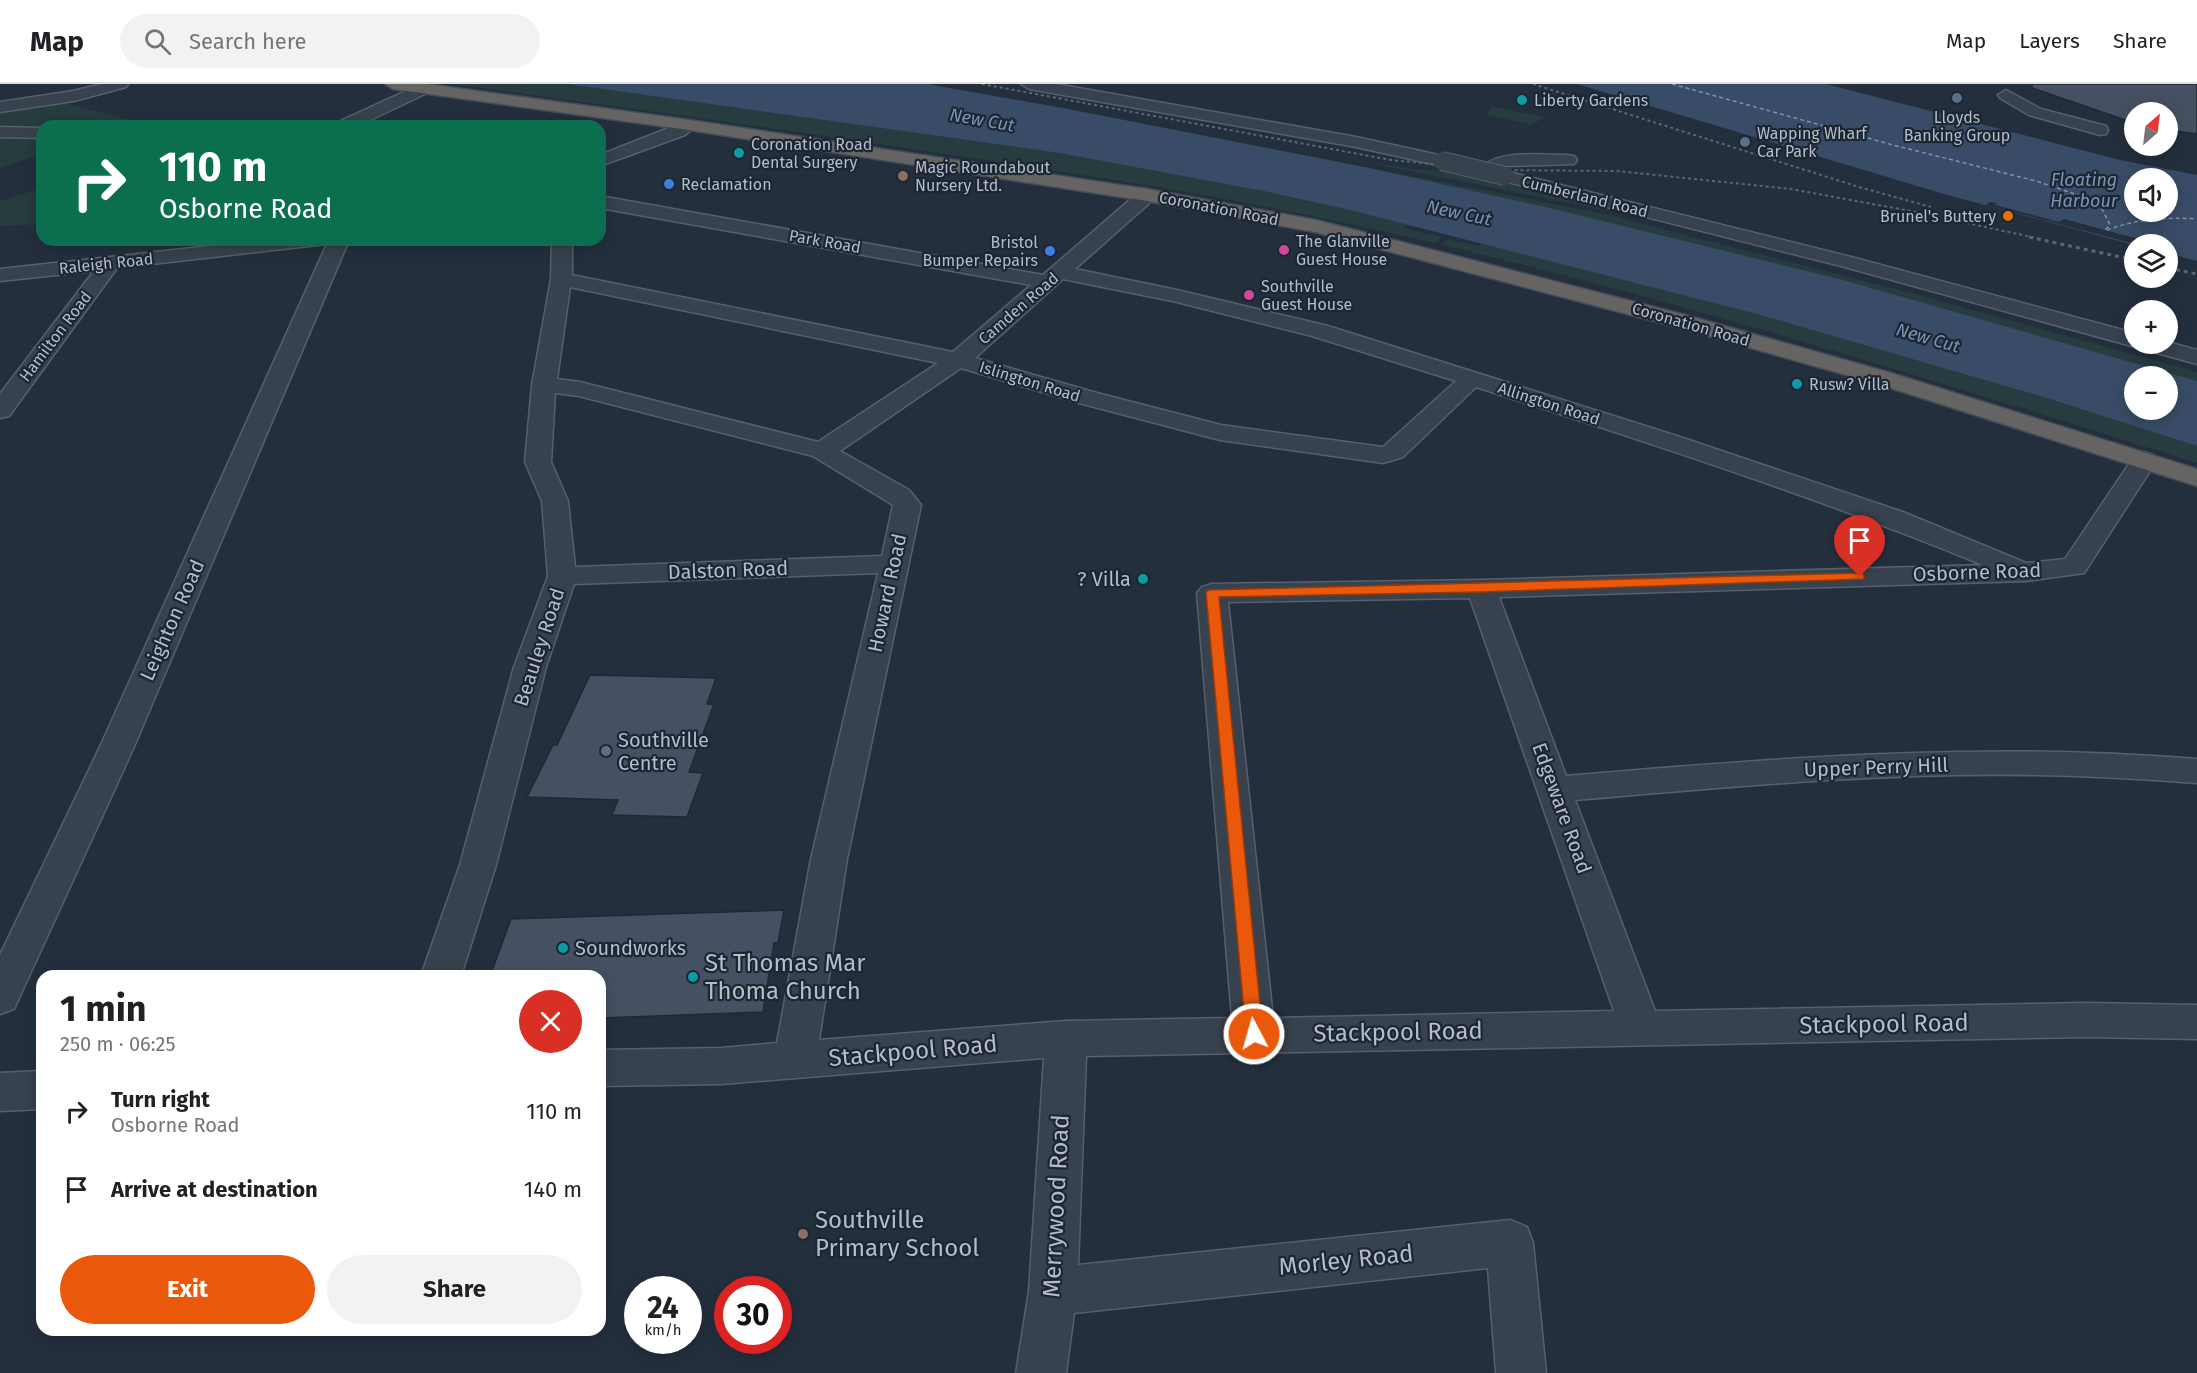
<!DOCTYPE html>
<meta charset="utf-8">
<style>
:root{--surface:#fff;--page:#f2f2f2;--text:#202124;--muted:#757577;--line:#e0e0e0;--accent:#ea580c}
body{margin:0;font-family:"Fira Sans",sans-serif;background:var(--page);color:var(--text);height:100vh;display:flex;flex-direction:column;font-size:22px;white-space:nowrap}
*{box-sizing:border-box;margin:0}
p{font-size:20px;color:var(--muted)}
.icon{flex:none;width:33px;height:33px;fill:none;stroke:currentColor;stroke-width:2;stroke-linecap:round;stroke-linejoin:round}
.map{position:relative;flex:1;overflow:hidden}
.details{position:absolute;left:36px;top:886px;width:570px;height:366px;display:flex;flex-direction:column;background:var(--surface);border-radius:18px;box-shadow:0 3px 15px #0003}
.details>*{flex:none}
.hud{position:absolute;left:36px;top:36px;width:570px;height:126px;border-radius:18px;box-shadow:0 3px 15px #0003;background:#0b6e4f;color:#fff;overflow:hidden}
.needle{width:39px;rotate:28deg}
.buttons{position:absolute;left:2124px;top:18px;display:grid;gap:12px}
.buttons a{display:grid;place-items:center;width:54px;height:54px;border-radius:50%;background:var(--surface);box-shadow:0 3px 15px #0003;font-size:30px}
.speed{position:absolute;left:624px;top:1192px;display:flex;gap:12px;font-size:30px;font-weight:700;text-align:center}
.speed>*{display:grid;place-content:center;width:78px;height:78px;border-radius:50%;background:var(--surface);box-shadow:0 3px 15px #0003;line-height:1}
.speed small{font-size:15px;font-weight:400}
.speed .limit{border:9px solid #d22;background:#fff;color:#111}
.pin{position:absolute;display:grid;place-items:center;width:51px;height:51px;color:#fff;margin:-62px -26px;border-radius:50% 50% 50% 0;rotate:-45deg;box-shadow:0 0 6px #0007}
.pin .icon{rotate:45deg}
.me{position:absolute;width:66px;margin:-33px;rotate:354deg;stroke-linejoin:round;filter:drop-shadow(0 0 4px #0008)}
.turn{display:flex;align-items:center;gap:21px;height:126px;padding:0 24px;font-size:27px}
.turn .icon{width:78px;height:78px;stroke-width:2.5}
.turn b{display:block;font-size:42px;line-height:51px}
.round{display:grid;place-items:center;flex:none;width:63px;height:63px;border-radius:32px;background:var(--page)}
.overview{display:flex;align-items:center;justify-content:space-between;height:102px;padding:0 24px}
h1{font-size:36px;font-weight:700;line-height:45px}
.primary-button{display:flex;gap:12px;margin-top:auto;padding:12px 24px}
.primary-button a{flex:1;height:69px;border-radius:36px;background:var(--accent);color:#fff;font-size:24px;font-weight:700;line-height:69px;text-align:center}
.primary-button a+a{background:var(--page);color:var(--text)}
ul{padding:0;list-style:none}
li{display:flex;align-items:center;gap:18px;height:78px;padding:0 24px}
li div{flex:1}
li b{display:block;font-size:22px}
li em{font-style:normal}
header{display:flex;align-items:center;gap:36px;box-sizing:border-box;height:84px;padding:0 30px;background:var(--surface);border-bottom:2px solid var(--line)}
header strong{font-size:28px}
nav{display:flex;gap:33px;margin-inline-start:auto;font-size:21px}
.search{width:420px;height:54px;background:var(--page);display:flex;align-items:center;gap:15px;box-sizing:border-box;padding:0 21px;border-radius:33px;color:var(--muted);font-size:22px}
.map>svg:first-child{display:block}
.green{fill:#263c3f;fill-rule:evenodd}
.water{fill:#394c67;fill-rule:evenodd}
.pier{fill:#242f3e}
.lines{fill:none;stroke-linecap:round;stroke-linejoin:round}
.ferry{stroke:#7c92b1;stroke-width:1.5;stroke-dasharray:4 3;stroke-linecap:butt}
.building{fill:#455162;stroke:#1f2835;stroke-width:1.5}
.minor-casing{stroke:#565f6c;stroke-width:3}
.tertiary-casing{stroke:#565f6c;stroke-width:3}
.trunk-casing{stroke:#434c59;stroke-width:3}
.minor{fill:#38414e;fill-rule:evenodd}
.tertiary{fill:#38414e;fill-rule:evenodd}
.trunk{fill:#656462;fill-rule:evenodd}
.rail-far1{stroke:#5a6575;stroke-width:2;stroke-dasharray:3 3;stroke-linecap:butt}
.rail{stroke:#5a6575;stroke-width:3;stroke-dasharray:4 4;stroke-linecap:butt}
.tertiary-bridge-casing{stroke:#565f6c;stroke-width:20;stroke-linecap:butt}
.tertiary-bridge{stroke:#38414e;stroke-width:18}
.route{fill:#ea580c;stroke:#983908;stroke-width:1.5}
.service-dot{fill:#5c6f8a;stroke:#1d2633;stroke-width:2}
.culture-dot{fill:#0f9aa8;stroke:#1d2633;stroke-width:2}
.education-dot{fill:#8d6e63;stroke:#1d2633;stroke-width:2}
.shop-dot{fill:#3f7fe0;stroke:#1d2633;stroke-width:2}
.food-dot{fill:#e8710a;stroke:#1d2633;stroke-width:2}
.hotel-dot{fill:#d1479c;stroke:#1d2633;stroke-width:2}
.labels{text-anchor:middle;stroke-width:4.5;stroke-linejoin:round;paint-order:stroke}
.far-poi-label{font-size:16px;fill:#b4bcc9;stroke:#1d2633;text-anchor:start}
.far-street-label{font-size:16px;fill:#b4bcc9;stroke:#1d2633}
.far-water-label{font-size:18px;font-style:italic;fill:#7c92b1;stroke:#1d2633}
.street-label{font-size:20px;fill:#b4bcc9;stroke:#1d2633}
.poi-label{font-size:20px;fill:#b4bcc9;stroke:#1d2633;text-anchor:start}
.near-poi-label{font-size:24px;fill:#b4bcc9;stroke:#1d2633;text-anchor:start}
.near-street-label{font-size:24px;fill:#b4bcc9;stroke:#1d2633}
</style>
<header>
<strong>Map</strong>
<div class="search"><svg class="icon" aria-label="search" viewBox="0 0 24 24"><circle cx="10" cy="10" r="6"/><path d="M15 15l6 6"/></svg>Search here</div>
<nav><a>Map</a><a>Layers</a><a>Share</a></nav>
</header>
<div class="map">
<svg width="2197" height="1289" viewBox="0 0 2197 1289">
<rect width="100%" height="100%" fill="#242f3e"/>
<!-- green -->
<g class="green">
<path d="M 451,0 L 665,0 L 861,27 L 1410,133 L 2197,351 L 2197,379 C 1905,287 1613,195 1313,132 C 1196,108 1078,90 959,72 C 790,46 621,23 451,0 ZM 1408,140 L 1476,157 L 1482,159 L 1478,162 L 1448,155 L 1441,161 L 1435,159 L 1442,153 L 1404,144 Z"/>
<path d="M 927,0 L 1068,25 L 1620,133 L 1623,135 L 1915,210 L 2197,288 L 2197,309 L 2168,292 Z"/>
<path d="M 58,18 L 135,37 L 125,40 L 49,40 L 35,44 L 0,43 L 0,28 Z"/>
<path d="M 1493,23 L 1545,33 L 1531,41 L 1486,30 Z"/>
<path d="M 0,53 L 42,54 L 42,70 L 0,84 Z"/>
<path d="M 1344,74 L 1411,85 L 1457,88 L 1625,130 Z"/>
<path d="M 42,104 L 42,140 L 0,142 L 0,117 Z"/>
</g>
<!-- water -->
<g class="water">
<path d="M 568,0 L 927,0 L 1068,25 L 1364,83 L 1554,125 L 1843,196 L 2197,297 L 2197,362 L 2047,314 L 1757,230 L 1350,126 L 1269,108 L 1060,69 ZM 2168,292 L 2168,326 L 2134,326 L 2134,292 Z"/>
<path d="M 1577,0 L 1826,0 L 2120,76 L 2197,91 L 2197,177 L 2168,169 L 2168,160 L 2134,161 L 1944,110 ZM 2134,94 L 2168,94 L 2168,128 L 2134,128 Z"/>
</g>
<!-- pier -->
<path class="pier" d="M 1990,118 L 1997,119 L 1995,121 L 2059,138 L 2064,135 L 2146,157 L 2143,160 L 2135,160 L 1986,121 Z"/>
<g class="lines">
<!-- ferry -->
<g class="ferry">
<path d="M 1672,0 L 1893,61 L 2036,97 L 2075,110 L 2102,125 L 2110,141 L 2104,147"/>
<path d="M 2107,146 C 2137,135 2166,133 2197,135"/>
</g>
</g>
<!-- building -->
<g class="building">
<path d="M 2032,0 L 2197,0 L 2197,50 L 2168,46 L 2168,28 L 2134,28 L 2134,39 L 2032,4 Z"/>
<path d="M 590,591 L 716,594 L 707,620 L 714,620 L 689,688 L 703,689 L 687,733 L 612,731 L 618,716 L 527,713 L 553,661 L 557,661 Z"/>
<path d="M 784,826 L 778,859 L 774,859 L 763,928 L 600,934 L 600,892 L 490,892 L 511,835 Z"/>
</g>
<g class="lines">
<!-- minor casing -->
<g class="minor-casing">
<g id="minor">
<path d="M 102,0 L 128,0 L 126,3 L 74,17 L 0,28 L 0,18 L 73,7 Z"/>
<path d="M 419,1 L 431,1 L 433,4 L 431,7 L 358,42 L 336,42 L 338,38 Z"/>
<path d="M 2006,6 L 2041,25 L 2106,42 L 2108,46 L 2106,50 L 2100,51 L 2029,31 L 2000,14 L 1998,11 Z"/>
<path d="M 689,36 L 697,41 L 685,51 L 600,82 L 600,71 Z"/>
<path d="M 0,43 L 42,44 L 42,54 L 0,53 Z"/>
<path d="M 1568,71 L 1574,72 L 1577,76 L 1574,80 L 1506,82 L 1495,86 L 1489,85 L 1486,81 C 1498,66 1549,71 1568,71 Z"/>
<path d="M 1147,105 L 1154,107 L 1156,111 L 1154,115 L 1075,185 L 1177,206 L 1328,242 L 1677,352 L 1903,428 L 2026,479 L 2065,475 L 2135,371 L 2144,368 L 2153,371 L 2157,376 L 2088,483 L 2084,489 L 2026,497 L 1499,513 L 1566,692 C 1696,681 1826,670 1956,668 C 2037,666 2117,669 2197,675 L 2197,699 C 2144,695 2091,692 2038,691 C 1884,688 1729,703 1575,716 L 1655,927 L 2086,919 L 2197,921 L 2197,955 L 2086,953 L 1086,972 L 1078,1181 L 1510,1136 L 1527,1143 L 1533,1159 L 1546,1289 L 1496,1289 L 1488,1184 L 1074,1229 L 1066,1289 L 1016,1289 L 1029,1207 L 1044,974 L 721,1000 L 600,1002 L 600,966 L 721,964 L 777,959 L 811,775 L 878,489 L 574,500 L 546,583 L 496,781 L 461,892 L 421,892 L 460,781 L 514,583 L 548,492 L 542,417 L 525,378 L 532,301 L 551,195 L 552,156 L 572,156 L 572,191 L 953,268 L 1031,201 L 600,124 L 600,112 L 1043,191 L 1140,107 ZM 1063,195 L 1177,218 L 1312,252 L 1456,297 L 1383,363 L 1221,341 L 1097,309 L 975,274 ZM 570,203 L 938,279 L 818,358 L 580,298 L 557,295 ZM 961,284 L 1079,319 L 1220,356 L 1383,379 L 1403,373 L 1476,303 C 1647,358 1817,413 1983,481 L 1481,496 L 1212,500 L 1202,503 L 1197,509 L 1232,934 L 1066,937 L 819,956 L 847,775 L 921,421 L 909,406 L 840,367 ZM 555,309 L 579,312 L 813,372 L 893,421 L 882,472 L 575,483 L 568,417 L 551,378 ZM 1470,514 L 1614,927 L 1273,934 L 1228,518 Z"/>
<path d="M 265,156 L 349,156 L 133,665 L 14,925 L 0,930 L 0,871 L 99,665 L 327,160 L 117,184 L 9,332 L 0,334 L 0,310 L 94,187 L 0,197 L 0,185 Z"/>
<path d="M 42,987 L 42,1025 L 0,1027 L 0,989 Z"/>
</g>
</g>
<!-- tertiary casing -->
<g class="tertiary-casing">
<g id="tertiary">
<path d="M 1021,0 L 1056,0 L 1356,53 L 1448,73 L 1451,77 L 1448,81 L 1442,82 L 1356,63 L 1029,5 Z"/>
<path d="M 1505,87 L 1855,174 L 2134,249 L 2134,260 L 2168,258 L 2197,266 L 2197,280 L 1841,182 L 1499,96 L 1496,92 L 1499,88 Z"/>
</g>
</g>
<!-- trunk casing -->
<g class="trunk-casing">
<path id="trunk" d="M 385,0 L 427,0 L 689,36 L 1147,105 L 1316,136 L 1689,232 L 1891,289 L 2197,385 L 2197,402 L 1875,299 L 1673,242 L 1315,148 L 1147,117 L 689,46 L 393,5 Z"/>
</g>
<!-- minor -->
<use href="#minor" class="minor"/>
<!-- tertiary -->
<use href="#tertiary" class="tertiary"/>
<!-- trunk -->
<use href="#trunk" class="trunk"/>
<!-- rail-far1 -->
<g class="rail-far1">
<path d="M 982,0 L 1391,76 L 1494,86 L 1617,87 L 1791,105 L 1916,128 L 2036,154"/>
<path d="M 1533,0 L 1859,103 L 1931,123"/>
</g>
<!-- rail -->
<g class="rail">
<path d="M 2029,153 L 2134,176"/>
<path d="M 2168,184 L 2197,190"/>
</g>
<!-- tertiary-bridge casing -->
<g class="tertiary-bridge-casing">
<path id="tertiary-bridge" d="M 1442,77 L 1505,92"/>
</g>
<!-- tertiary-bridge -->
<use href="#tertiary-bridge" class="tertiary-bridge"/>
</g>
<!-- route -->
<path class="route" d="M 1860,489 L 1864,490 L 1864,495 L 1481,508 L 1219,513 L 1263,950 L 1260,956 L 1254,958 L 1248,956 L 1246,950 L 1206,509 L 1208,506 Z"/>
<!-- markers -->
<g class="service-dot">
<circle cx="1957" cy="14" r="6"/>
<circle cx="1745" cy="58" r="6"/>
<circle cx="606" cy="667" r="6"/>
</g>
<g class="culture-dot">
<circle cx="1522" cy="16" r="6"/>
<circle cx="739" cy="69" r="6"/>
<circle cx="1797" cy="300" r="6"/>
<circle cx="1143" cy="495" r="6"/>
<circle cx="563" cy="864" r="6"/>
<circle cx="693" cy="893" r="6"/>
</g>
<g class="education-dot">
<circle cx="903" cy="92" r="6"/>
<circle cx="803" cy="1150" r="6"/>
</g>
<g class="shop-dot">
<circle cx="669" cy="100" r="6"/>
<circle cx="1050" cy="167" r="6"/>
</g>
<circle class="food-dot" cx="2008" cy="132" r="6"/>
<g class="hotel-dot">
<circle cx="1284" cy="166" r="6"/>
<circle cx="1249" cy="211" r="6"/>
</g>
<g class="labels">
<!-- far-poi labels -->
<g class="far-poi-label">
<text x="1534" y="22">Liberty Gardens</text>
<text x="1957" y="39" text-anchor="middle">Lloyds<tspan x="1957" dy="18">Banking Group</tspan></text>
<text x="1757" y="55">Wapping Wharf<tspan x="1757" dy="18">Car Park</tspan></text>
<text x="751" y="66">Coronation Road<tspan x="751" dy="18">Dental Surgery</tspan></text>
<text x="915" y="89">Magic Roundabout<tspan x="915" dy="18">Nursery Ltd.</tspan></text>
<text x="681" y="106">Reclamation</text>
<text x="1996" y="138" text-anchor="end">Brunel's Buttery</text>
<text x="1296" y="163">The Glanville<tspan x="1296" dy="18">Guest House</tspan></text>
<text x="1038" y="164" text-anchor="end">Bristol<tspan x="1038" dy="18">Bumper Repairs</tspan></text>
<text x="1261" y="208">Southville<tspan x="1261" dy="18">Guest House</tspan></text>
<text x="1809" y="306">Rusw? Villa</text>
</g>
<!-- far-street labels -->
<g class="far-street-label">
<text transform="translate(1585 112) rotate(14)" y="6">Cumberland Road</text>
<text transform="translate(1219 124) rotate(11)" y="6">Coronation Road</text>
<text transform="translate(825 157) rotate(10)" y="6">Park Road</text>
<text transform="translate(106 179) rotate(-6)" y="6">Raleigh Road</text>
<text transform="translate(1018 224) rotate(-41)" y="6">Camden Road</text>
<text transform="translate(1691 240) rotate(16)" y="6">Coronation Road</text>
<text transform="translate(55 252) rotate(-53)" y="6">Hamilton Road</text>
<text transform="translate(1030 297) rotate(17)" y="6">Islington Road</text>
<text transform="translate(1549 319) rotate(18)" y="6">Allington Road</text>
</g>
<!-- far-water labels -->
<g class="far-water-label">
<text transform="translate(982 36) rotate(10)" y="6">New Cut</text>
<text x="2084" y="102">Floating<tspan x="2084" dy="21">Harbour</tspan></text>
<text transform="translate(1459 129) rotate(12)" y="6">New Cut</text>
<text transform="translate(1928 254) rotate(16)" y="6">New Cut</text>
</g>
<!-- street labels -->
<g class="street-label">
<text transform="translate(728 486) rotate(-2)" y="7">Dalston Road</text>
<text transform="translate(1977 488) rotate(-2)" y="7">Osborne Road</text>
<text transform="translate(887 509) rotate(-78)" y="7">Howard Road</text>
<text transform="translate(172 536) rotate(-66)" y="7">Leighton Road</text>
<text transform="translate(539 563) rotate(-72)" y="7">Beauley Road</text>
<text transform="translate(1876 683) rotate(-2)" y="7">Upper Perry Hill</text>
<text transform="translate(1562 724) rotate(70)" y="7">Edgeware Road</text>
</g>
<!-- poi labels -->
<g class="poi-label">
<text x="1131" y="502" text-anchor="end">? Villa</text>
<text x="618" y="663">Southville<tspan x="618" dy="23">Centre</tspan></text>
<text x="575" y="871">Soundworks</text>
</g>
<!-- near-poi labels -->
<g class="near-poi-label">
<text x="705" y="887">St Thomas Mar<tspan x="705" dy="28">Thoma Church</tspan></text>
<text x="815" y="1144">Southville<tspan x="815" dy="28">Primary School</tspan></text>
</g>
<!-- near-street labels -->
<g class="near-street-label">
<text transform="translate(1884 940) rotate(-1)" y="8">Stackpool Road</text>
<text transform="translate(1398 948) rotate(-1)" y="8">Stackpool Road</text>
<text transform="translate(913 967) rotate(-5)" y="8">Stackpool Road</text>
<text transform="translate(1056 1122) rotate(-87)" y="8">Merrywood Road</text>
<text transform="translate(1346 1176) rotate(-6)" y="8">Morley Road</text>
</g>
</g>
</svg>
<div class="buttons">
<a><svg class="needle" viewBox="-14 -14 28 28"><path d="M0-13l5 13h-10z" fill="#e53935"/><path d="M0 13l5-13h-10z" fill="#757577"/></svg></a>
<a><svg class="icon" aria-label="sound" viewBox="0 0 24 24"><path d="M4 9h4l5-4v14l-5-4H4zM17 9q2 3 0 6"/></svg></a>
<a><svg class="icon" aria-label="layers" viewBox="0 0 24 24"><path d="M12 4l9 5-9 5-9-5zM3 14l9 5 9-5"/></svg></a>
<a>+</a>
<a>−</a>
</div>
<div class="speed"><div>24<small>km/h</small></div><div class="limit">30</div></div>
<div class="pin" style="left:1860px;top:493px;background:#d93025"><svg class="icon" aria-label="arrive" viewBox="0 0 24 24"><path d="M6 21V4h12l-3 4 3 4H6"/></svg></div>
<svg class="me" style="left:1254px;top:950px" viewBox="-20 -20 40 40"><circle r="17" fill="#ea580c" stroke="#fff" stroke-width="3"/><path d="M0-11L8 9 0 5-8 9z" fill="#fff"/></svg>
<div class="hud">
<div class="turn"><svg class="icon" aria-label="right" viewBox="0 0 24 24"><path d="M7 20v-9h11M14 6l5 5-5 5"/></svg><div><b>110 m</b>Osborne Road</div></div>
</div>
<section class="details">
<div class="overview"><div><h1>1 min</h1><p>250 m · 06:25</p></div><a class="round" style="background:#d93025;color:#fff"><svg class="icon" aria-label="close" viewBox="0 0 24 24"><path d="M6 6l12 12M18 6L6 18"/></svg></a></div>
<ul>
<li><svg class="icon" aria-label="right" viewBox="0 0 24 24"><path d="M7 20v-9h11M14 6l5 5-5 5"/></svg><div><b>Turn right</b><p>Osborne Road</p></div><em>110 m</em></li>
<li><svg class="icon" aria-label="arrive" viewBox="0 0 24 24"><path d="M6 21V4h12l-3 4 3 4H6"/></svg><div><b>Arrive at destination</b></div><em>140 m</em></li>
</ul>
<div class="primary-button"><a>Exit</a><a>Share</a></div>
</section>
</div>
